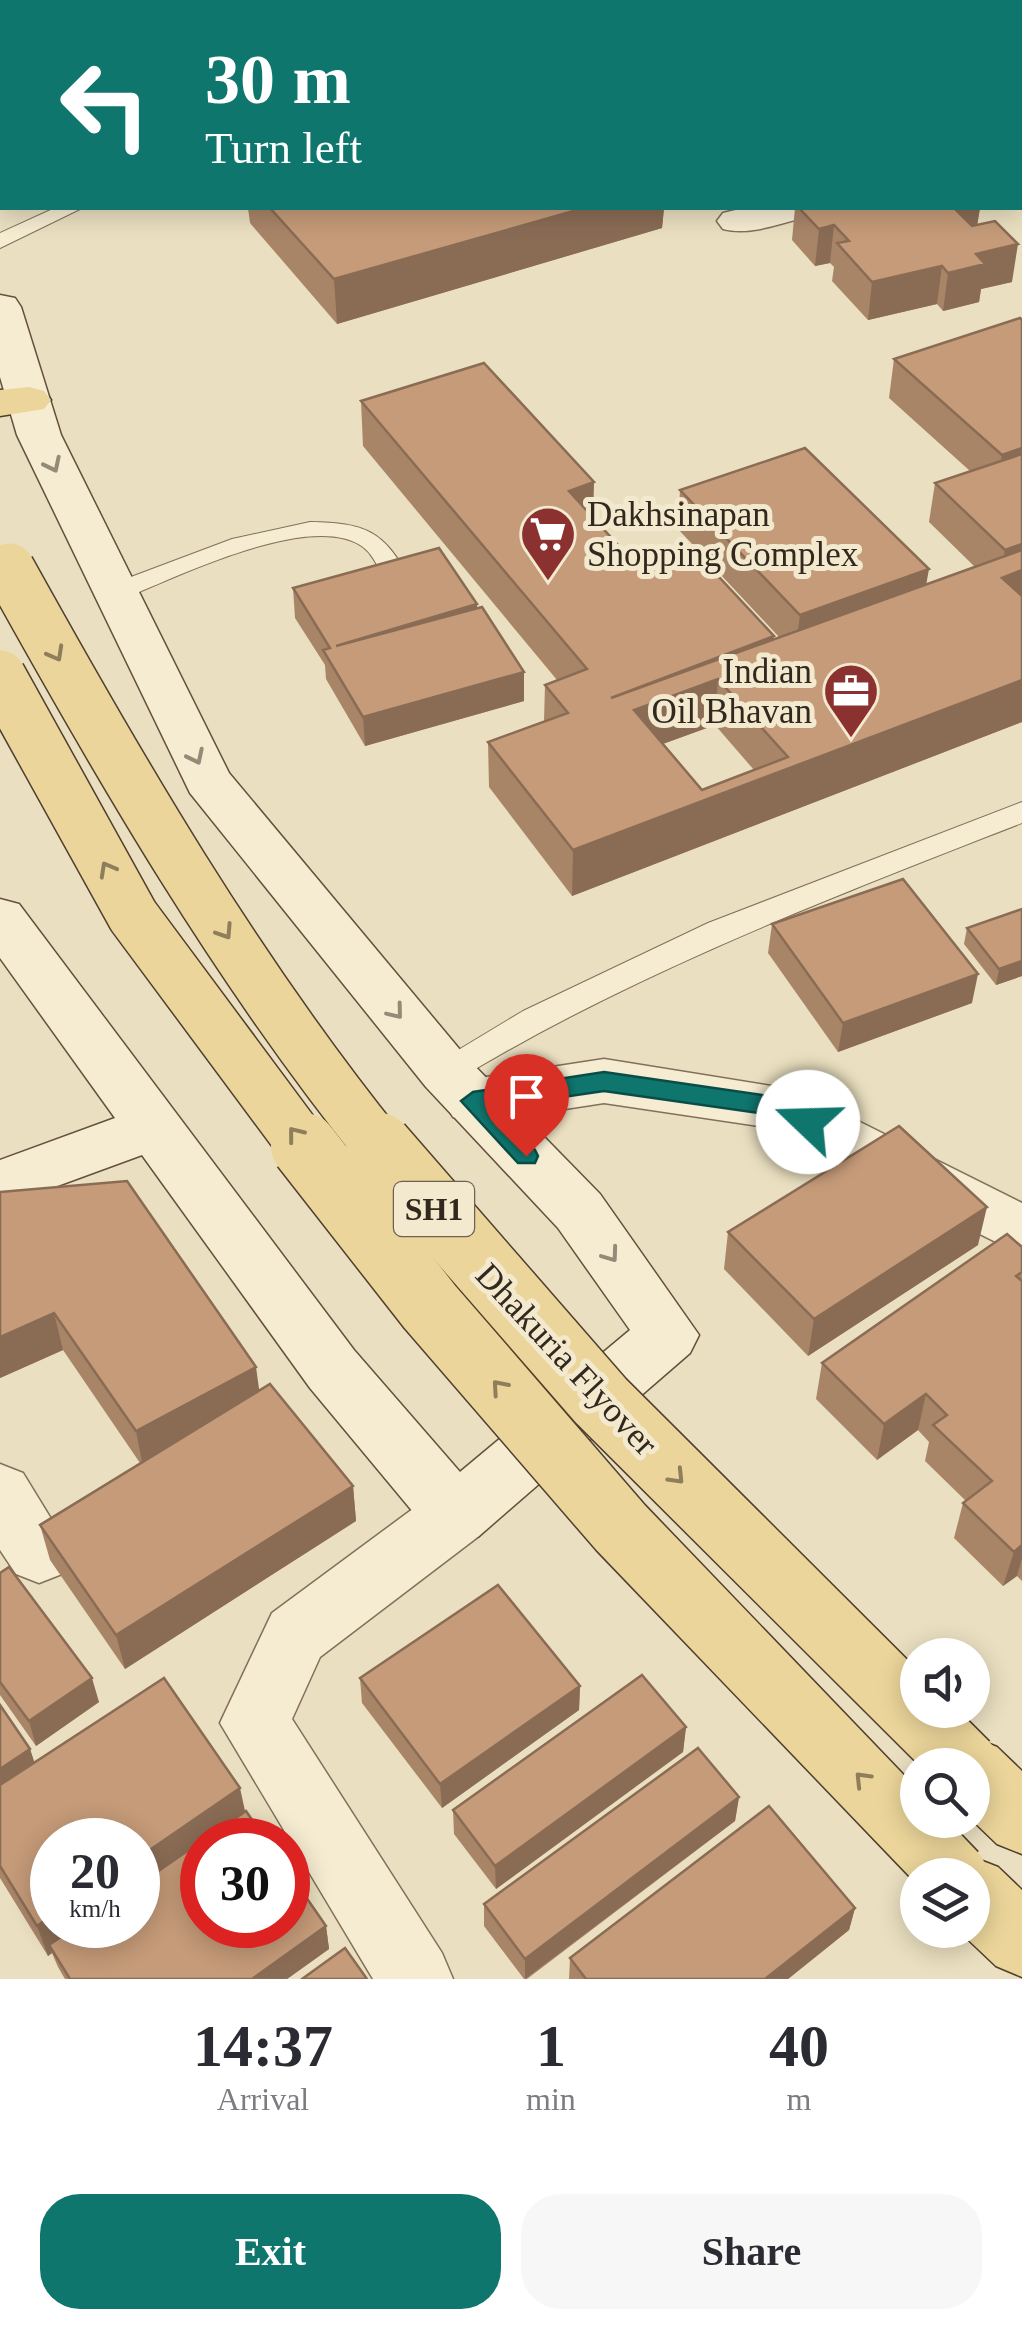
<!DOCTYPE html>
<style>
:root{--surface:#fff;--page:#f7f7f7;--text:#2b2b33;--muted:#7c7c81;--accent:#0f766e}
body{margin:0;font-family:"Times New Roman",serif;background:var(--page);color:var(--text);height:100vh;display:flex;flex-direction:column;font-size:38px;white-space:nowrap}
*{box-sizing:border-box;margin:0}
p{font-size:32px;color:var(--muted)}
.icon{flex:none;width:55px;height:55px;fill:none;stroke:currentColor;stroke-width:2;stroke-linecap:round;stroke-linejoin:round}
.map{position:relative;height:1979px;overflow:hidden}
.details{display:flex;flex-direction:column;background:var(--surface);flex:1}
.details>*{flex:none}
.hud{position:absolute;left:0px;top:0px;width:1022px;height:210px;box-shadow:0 5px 25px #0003;background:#0f766e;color:#fff;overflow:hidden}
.tools{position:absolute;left:900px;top:1638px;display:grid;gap:20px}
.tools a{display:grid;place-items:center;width:90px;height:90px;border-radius:50%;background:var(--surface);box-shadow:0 5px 25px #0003;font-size:50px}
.speed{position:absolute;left:30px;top:1818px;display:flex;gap:20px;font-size:50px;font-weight:700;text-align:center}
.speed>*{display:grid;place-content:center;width:130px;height:130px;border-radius:50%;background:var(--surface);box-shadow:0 5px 25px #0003;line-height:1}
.speed small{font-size:25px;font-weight:400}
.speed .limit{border:15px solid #d22;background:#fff;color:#111}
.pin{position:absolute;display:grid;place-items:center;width:85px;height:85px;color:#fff;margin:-102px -42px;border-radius:50% 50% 50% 0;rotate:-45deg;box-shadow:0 0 10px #0007}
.pin .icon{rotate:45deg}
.me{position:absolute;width:110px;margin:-55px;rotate:291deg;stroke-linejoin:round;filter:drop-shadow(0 0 8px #0008)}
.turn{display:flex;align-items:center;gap:35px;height:210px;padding:0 40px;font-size:45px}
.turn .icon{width:130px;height:130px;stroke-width:2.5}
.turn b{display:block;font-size:70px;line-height:85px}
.eta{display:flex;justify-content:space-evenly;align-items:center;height:170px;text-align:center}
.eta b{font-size:60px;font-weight:600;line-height:70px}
.button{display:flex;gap:20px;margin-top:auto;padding:20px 40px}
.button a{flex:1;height:115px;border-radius:40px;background:var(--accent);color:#fff;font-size:40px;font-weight:600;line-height:115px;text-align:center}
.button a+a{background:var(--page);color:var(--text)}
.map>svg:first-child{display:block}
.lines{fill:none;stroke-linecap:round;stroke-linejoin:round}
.lane-casing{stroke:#81705a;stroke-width:2}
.street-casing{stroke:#81705a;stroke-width:3}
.secondary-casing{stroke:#63513d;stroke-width:3}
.primary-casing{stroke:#4f3f2e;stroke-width:3}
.lane{fill:#f5ecd2;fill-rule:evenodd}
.street{fill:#f5ecd2;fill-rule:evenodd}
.secondary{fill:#f5ecd2;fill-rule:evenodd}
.primary{fill:#ebd59a;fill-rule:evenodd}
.primary-bridge-far1-casing{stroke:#4f3f2e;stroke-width:54;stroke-linecap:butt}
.primary-bridge-casing{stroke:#4f3f2e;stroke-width:69;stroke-linecap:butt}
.primary-bridge-far1{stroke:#ebd59a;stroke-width:51}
.primary-bridge{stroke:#ebd59a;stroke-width:66}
.wall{fill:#a98568;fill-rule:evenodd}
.shaded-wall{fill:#8a6c55}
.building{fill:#c59b79;stroke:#8a6c55;stroke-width:2.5;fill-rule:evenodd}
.oneway{stroke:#948a78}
.oneway2{stroke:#8e7e5c}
.route{fill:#0f766e;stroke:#0a4d48;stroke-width:2.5}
.labels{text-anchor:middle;stroke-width:10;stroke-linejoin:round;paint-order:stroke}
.shield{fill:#f2e9cf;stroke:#6c6252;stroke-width:2.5}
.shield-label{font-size:32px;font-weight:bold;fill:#32281d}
.poi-label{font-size:35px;fill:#32281d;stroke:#f2e9cf;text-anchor:start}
.street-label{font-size:35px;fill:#32281d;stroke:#f2e9cf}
</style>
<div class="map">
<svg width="1022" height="1979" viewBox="0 0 1022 1979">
<rect width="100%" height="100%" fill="#eadfc0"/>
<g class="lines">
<!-- lane casing -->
<g class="lane-casing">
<g id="lane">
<path d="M 55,208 L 82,208 L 0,248 L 0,233 Z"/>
<path d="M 310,522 C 365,523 384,530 410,580 L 397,588 L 388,586 C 380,573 375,556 363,547 C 312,510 177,577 125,598 L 107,598 L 103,592 L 107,586 L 232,539 Z"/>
<path d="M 1022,802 L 1022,823 C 828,899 635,972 457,1080 L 435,1080 L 431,1072 L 435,1064 L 523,1011 L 708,923 Z"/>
</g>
</g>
<!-- street casing -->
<g class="street-casing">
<g id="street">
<path d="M 744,208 L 815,208 L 809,216 C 782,223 750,236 723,229 L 717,221 L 723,213 Z"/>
<path d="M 604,1059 L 796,1090 L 1022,1203 L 1022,1255 L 765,1127 L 604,1103 L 473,1123 L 453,1117 L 444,1101 L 453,1085 L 473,1079 Z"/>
<path d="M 0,1464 L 23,1473 L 72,1553 L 62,1574 L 39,1583 L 16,1574 L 0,1550 Z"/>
<path d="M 456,1486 L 479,1494 L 489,1515 L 479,1536 L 320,1657 L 292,1719 L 442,1953 L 453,1979 L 373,1979 L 220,1723 L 272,1613 L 433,1494 Z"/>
</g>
</g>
<!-- secondary casing -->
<g class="secondary-casing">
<path id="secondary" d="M 0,295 L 15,298 L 21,307 L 61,435 L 229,773 L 466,1057 L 600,1194 L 699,1335 L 690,1353 L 479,1536 L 456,1544 L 433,1536 L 310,1388 L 142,1155 L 0,1207 L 0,1160 L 115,1118 L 0,958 L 0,899 L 19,904 L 354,1350 L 460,1472 L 630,1330 L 558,1228 L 426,1087 L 190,793 L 17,435 L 0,377 Z"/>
</g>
<!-- primary casing -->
<g class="primary-casing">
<g id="primary">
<path d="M 29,387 L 44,391 L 51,400 L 44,409 L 0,416 L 0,390 Z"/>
<path d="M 972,1737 L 997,1747 L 1022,1771 L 1022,1854 L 997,1844 L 972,1820 L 972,1765 L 939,1765 L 947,1747 Z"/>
<path d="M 972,1857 L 998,1867 L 1022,1890 L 1022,1977 L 996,1966 L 958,1930 L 972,1930 L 972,1875 L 943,1875 L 946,1867 Z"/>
</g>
</g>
<!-- lane -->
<use href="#lane" class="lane"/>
<!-- street -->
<use href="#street" class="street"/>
<!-- secondary -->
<use href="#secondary" class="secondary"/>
<!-- primary -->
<use href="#primary" class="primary"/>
<!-- primary-bridge-far1 casing -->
<g class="primary-bridge-far1-casing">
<g id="primary-bridge-far1">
<path d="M 9,569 C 121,771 236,969 381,1149"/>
<path d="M 0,676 L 133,916 L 306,1149"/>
</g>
</g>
<!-- primary-bridge casing -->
<g class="primary-bridge-casing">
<g id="primary-bridge">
<path d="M 304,1146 L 430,1307 L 621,1528 L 954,1875"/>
<path d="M 379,1146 L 601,1401 L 966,1765"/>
</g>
</g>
<!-- primary-bridge-far1 -->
<use href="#primary-bridge-far1" class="primary-bridge-far1"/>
<!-- primary-bridge -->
<use href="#primary-bridge" class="primary-bridge"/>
</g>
<!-- wall -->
<g class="wall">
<path d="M 483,0 L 615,0 L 616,1 L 616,2 L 486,2 Z"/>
<path d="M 248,208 L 664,208 L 662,228 L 337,324 L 250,223 Z"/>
<path d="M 795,208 L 980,208 L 977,225 L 1012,282 L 981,289 L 979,302 L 943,311 L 937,304 L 868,320 L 832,281 L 834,267 L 830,263 L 815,266 L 792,240 Z"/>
<path d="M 1020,318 L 1022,722 L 572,896 L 489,787 L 488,742 L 544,721 L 545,685 L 557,680 L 363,446 L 361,401 L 593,517 L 637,566 L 774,639 L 779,637 L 678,529 L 680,490 L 926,584 L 975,567 L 929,522 L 935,483 L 970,471 L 889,398 L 894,359 ZM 715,725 L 754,770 L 702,790 L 663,744 Z"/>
<path d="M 293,588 L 524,701 L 365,746 L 326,679 L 325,665 L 295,618 Z"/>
<path d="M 1022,909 L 1022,976 L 996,985 L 964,944 L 967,928 Z"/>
<path d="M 772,924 L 972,1003 L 838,1052 L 768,953 Z"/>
<path d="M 0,1192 L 259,1391 L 353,1486 L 356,1521 L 125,1669 L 50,1560 L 40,1525 L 140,1463 L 63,1350 L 0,1378 Z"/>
<path d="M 728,1232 L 978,1245 L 808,1356 L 724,1269 Z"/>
<path d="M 1022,1247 L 1022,1581 L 1017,1576 L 1003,1586 L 954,1538 L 963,1503 L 966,1501 L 925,1461 L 929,1442 L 918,1430 L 877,1460 L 816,1399 L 822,1363 Z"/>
<path d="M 0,1573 L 99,1702 L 36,1746 L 0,1695 Z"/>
<path d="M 360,1678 L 580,1686 L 579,1710 L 442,1808 L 362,1703 Z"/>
<path d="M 0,1705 L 30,1749 L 34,1762 L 245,1812 L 326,1926 L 329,1949 L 287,1979 L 65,1979 L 58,1967 L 52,1953 L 48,1956 L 0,1878 Z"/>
<path d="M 686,1727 L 683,1752 L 496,1889 L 454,1834 L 453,1810 Z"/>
<path d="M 739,1797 L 735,1821 L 527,1979 L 524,1979 L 484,1926 L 484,1904 Z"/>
<path d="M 855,1908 L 849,1930 L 788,1979 L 569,1979 L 570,1958 Z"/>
</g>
<!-- shaded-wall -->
<g class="shaded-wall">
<rect x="492" y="0" width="22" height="2"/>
<path d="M 637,0 L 670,0 L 658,2 L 637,2 Z"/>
<path d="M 584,208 L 664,208 L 662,228 L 337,324 L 334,279 Z"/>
<path d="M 974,208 L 980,208 L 974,244 L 957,211 Z"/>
<path d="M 834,225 L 830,263 L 815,266 L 819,229 Z"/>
<path d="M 1018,244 L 1012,282 L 981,289 L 979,302 L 943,311 L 948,273 L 976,254 Z"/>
<path d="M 942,266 L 937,304 L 868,320 L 872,282 Z"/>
<path d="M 1022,448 L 1022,485 L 995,494 L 1002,455 Z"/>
<path d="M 594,482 L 593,527 L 569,491 Z"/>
<path d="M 1022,544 L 1022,612 L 997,589 L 1005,550 Z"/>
<path d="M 929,569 L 922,608 L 795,654 L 800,615 Z"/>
<path d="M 477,604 L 478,633 L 338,676 L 336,646 Z"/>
<path d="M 774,636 L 770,682 L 718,679 L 715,725 L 632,755 L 611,698 Z"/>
<path d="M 524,672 L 524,701 L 365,746 L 363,717 Z"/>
<path d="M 1022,680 L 1022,722 L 572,896 L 573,850 Z"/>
<path d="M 1022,961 L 1022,976 L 996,985 L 999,969 Z"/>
<path d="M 978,974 L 972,1003 L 838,1052 L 843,1023 Z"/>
<path d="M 987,1207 L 978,1245 L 808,1356 L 814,1319 Z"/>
<path d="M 54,1313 L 63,1350 L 0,1378 L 0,1337 Z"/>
<path d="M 256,1367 L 261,1403 L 143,1467 L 136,1431 Z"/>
<path d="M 926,1394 L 918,1430 L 877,1460 L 884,1424 Z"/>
<path d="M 353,1486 L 356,1521 L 125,1669 L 116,1635 Z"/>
<path d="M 1022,1545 L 1022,1558 L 1017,1576 L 1003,1586 L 1014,1552 Z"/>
<path d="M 92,1678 L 99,1702 L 36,1746 L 29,1721 Z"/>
<path d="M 580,1686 L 579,1710 L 442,1808 L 440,1784 Z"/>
<path d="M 686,1727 L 683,1752 L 496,1889 L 495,1866 Z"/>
<path d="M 30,1749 L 38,1773 L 0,1798 L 0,1769 Z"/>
<path d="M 240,1788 L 247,1820 L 217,1840 L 202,1840 L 202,1850 L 138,1895 L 138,1858 Z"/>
<path d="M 739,1797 L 735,1821 L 525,1979 L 525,1959 Z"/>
<path d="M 855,1908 L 849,1930 L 788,1979 L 765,1979 Z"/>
<path d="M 52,1915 L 52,1925 L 93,1925 L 49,1945 L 52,1953 L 48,1956 L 37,1926 Z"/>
<path d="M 326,1926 L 329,1949 L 287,1979 L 252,1979 Z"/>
</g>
<!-- building -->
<g class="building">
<path d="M 521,0 L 615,0 L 616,1 L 608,2 L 524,2 Z"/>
<path d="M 715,0 L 737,0 L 739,2 L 702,2 Z"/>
<path d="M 270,208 L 584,208 L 334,279 Z"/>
<path d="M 799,208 L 974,208 L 957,211 L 972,226 L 995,221 L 1018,244 L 976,254 L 985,264 L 948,273 L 942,266 L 872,282 L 837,243 L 849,241 L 834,225 L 819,229 Z"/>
<path d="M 1020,318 L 1022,320 L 1022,448 L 1002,455 L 894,359 Z"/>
<path d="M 484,363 L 594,482 L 569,491 L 637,566 L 691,547 L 774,636 L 611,698 L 1022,550 L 1022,570 L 1002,578 L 1022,596 L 1022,680 L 573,850 L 488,742 L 568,713 L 545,685 L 587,669 L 361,401 ZM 718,679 L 788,757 L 702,790 L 634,710 Z"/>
<path d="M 805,448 L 929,569 L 800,615 L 680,490 Z"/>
<path d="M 1022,454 L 1022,544 L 1005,550 L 935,483 Z"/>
<path d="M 439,548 L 477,604 L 336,646 L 482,607 L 524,672 L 363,717 L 323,650 L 330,648 L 293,588 Z"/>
<path d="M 903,879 L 978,974 L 843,1023 L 772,924 Z"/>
<path d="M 1022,909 L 1022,961 L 999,969 L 967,928 Z"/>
<path d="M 899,1126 L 987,1207 L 814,1319 L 728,1232 Z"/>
<path d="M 127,1181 L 256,1367 L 136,1431 L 54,1313 L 0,1337 L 0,1192 Z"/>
<path d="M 1007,1234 L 1022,1247 L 1022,1272 L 1016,1276 L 1022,1281 L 1022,1545 L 1014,1552 L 963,1503 L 992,1481 L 933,1425 L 947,1415 L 926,1394 L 884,1424 L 822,1363 Z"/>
<path d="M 270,1384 L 353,1486 L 116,1635 L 40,1525 Z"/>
<path d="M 9,1567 L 92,1678 L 29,1721 L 0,1682 L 0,1573 Z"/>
<path d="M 498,1585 L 580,1686 L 440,1784 L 360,1678 Z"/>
<path d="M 642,1675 L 686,1727 L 495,1866 L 453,1810 Z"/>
<path d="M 164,1678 L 240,1788 L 138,1858 L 138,1840 L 52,1840 L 52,1915 L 37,1926 L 0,1866 L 0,1785 Z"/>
<path d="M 0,1705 L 30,1749 L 0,1769 Z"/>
<path d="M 698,1748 L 739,1797 L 525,1959 L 484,1904 Z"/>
<path d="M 769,1806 L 855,1908 L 765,1979 L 586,1979 L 570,1958 Z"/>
<path d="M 246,1811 L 266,1840 L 204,1840 Z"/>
<path d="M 202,1841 L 202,1925 L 288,1925 L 288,1871 L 326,1926 L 252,1979 L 70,1979 L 49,1945 L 79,1925 L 138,1925 L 138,1885 Z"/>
<path d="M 345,1948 L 367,1979 L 302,1979 Z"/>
</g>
<!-- one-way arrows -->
<defs><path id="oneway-chevron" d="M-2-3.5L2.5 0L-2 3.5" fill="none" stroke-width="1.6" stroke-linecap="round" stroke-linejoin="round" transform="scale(2.5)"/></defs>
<g class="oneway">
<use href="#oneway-chevron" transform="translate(53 465) rotate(64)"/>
<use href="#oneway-chevron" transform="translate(196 757) rotate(64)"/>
<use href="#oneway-chevron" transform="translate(396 1012) rotate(51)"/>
<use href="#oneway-chevron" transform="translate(611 1255) rotate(54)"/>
</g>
<g class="oneway2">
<use href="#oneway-chevron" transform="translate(56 654) rotate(61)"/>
<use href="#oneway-chevron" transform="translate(107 869) rotate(-119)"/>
<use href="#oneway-chevron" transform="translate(225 932) rotate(57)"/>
<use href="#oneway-chevron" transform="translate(295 1134) rotate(-128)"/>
<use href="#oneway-chevron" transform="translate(499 1387) rotate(-131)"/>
<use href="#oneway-chevron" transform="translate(677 1477) rotate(46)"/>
<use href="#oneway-chevron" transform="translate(862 1779) rotate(-134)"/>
</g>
<!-- route -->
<path class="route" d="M 604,1072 L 776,1097 L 817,1115 L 820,1122 L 808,1131 L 772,1115 L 604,1091 L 494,1107 L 535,1150 L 538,1156 L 535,1163 L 518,1163 L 461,1101 L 473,1092 Z"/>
<!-- icons -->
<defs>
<g id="supermarket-pin" transform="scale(2.875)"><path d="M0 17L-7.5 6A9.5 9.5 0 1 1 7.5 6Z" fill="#8b312f" stroke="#f2e9cf"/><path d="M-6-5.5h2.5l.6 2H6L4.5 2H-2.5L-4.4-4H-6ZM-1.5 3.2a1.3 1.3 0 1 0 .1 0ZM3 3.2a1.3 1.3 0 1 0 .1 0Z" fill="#fff"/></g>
<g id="office-pin" transform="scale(2.875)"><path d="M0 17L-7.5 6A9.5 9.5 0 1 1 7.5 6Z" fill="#8b312f" stroke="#f2e9cf"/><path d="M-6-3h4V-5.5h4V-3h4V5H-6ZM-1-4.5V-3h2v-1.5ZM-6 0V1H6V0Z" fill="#fff"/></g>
</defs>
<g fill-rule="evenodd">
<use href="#supermarket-pin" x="548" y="534"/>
<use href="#office-pin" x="851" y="691"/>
</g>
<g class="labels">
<!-- shield labels -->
<rect class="shield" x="394" y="1182" width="80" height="54" rx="8"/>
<g class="shield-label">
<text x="434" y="1220">SH1</text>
</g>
<!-- poi labels -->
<g class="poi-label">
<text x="587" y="526">Dakhsinapan<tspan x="587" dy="40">Shopping Complex</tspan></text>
<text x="812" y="683" text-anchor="end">Indian<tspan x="812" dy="40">Oil Bhavan</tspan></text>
</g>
<!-- street labels -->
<g class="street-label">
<text transform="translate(567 1359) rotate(47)" y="12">Dhakuria Flyover</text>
</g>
</g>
</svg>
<div class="tools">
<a><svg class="icon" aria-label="sound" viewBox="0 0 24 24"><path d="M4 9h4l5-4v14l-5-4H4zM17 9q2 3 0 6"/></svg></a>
<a><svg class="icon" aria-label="search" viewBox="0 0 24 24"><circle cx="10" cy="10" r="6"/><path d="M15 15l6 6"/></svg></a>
<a><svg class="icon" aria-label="layers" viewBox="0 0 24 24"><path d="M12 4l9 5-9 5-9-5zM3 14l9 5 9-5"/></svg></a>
</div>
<div class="speed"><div>20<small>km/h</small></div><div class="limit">30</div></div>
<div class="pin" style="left:526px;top:1156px;background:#d93025"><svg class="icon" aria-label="arrive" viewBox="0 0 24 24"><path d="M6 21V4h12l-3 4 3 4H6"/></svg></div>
<svg class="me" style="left:808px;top:1122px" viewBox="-20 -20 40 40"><circle r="19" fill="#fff"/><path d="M0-13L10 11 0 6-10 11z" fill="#0f766e"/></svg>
<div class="hud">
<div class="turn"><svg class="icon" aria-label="left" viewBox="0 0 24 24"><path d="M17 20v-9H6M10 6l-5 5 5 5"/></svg><div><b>30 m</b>Turn left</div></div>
</div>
</div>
<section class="details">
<div class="eta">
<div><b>14:37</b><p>Arrival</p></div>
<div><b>1</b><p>min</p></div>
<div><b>40</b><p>m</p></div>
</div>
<div class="button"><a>Exit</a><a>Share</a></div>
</section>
